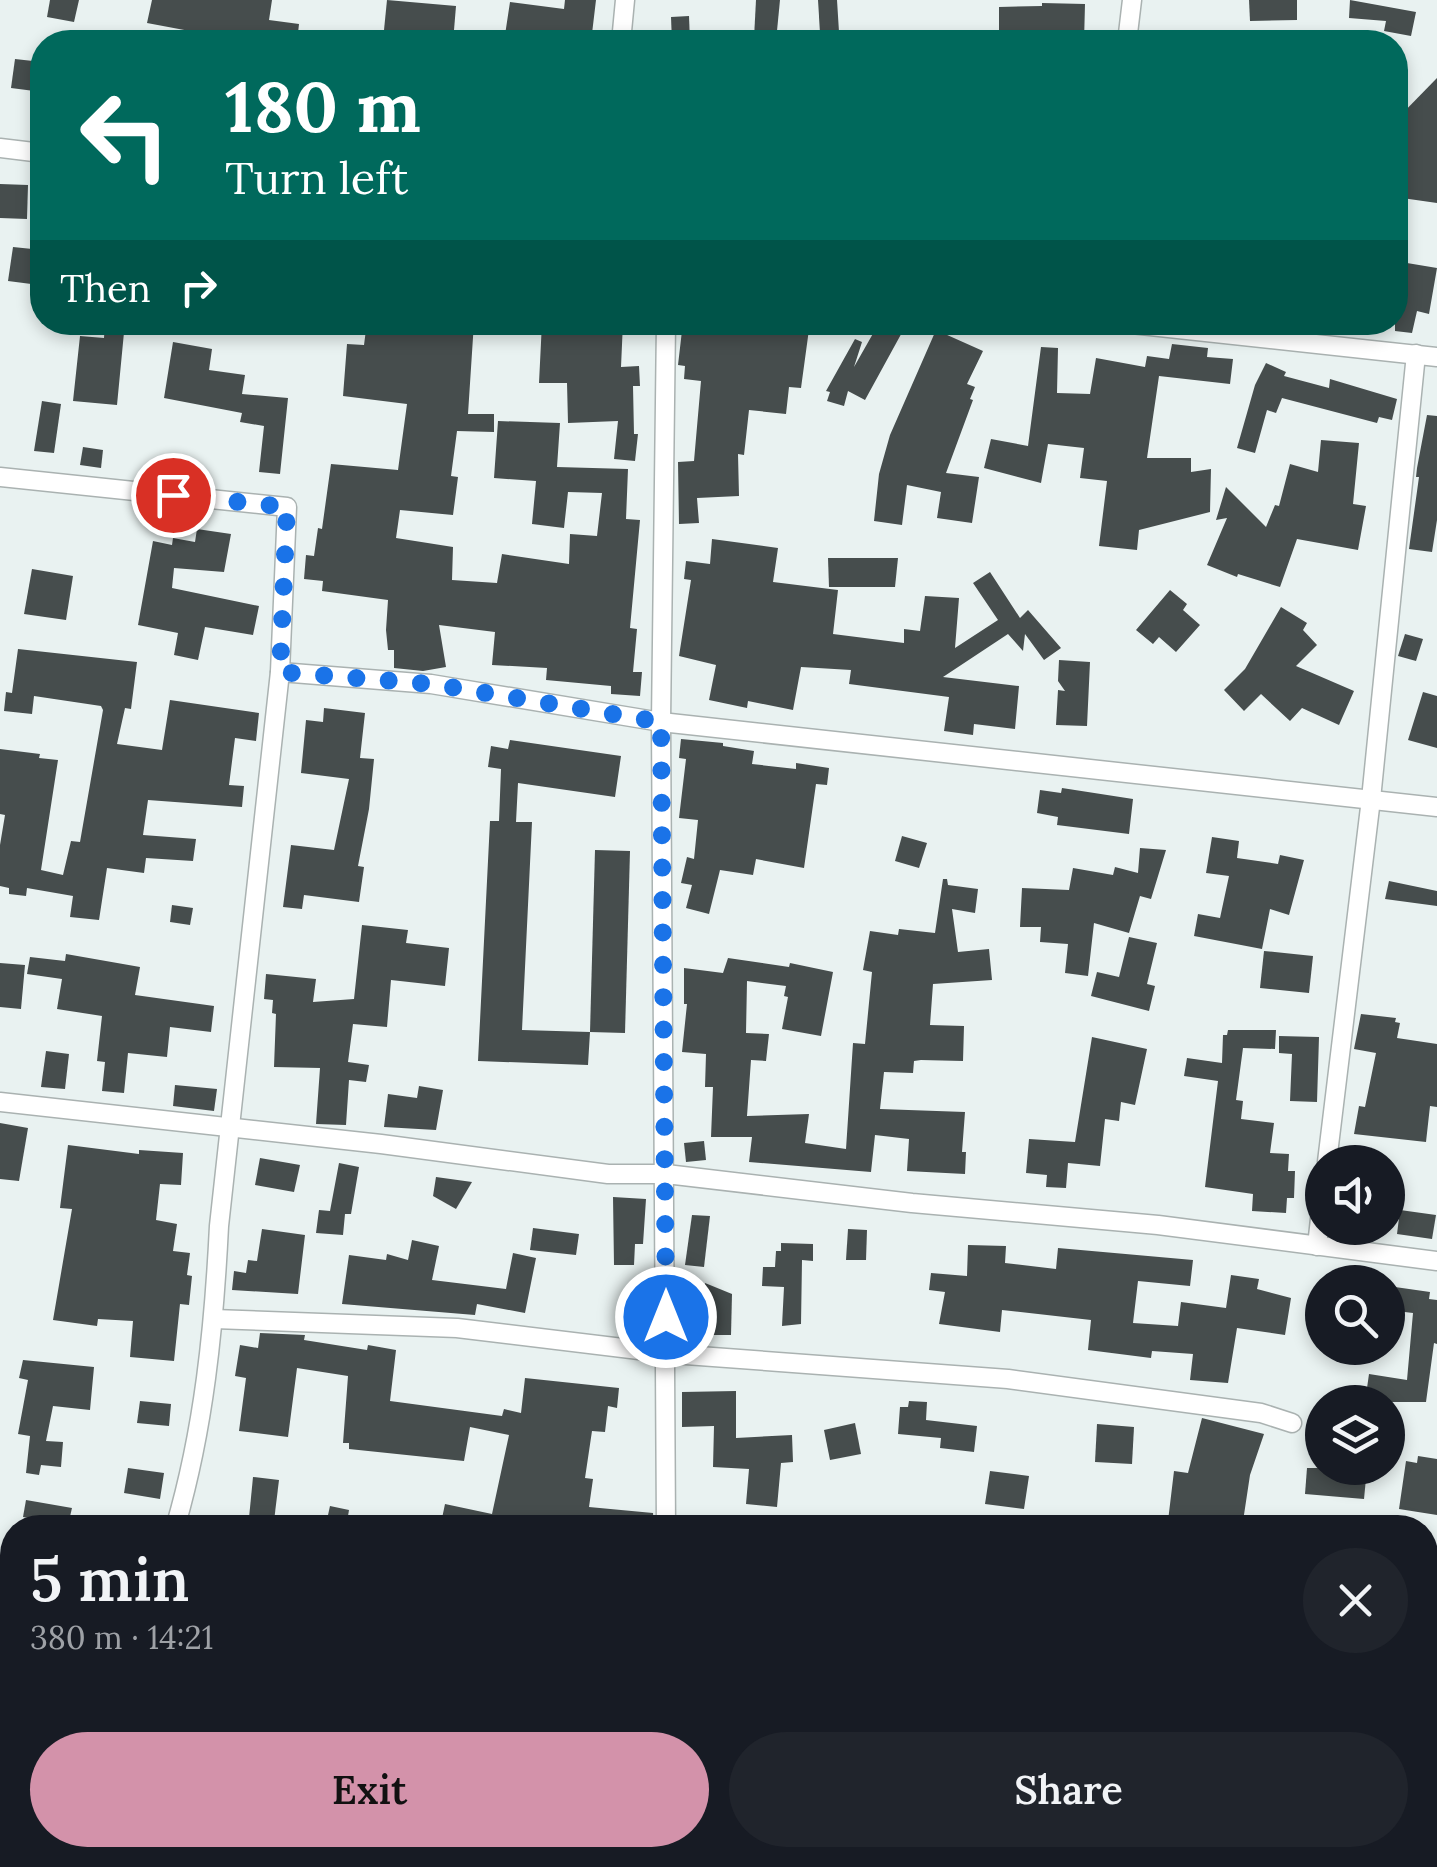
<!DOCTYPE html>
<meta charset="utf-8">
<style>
:root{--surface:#171b24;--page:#20242c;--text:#f1f3f6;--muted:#9ea1a6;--accent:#d392aa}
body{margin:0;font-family:Lora,serif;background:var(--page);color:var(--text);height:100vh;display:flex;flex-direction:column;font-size:38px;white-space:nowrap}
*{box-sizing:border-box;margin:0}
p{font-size:32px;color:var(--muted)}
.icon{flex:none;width:55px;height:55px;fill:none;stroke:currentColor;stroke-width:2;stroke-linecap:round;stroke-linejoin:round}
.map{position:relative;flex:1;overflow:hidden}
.drawer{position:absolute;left:0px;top:1515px;width:1438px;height:352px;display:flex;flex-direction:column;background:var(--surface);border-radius:40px 40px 0 0;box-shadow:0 5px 15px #0003}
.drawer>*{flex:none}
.guide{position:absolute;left:30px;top:30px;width:1378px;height:305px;border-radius:40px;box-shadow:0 5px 15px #0003;background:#00695c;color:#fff;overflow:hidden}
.tools{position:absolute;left:1305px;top:1145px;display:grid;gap:20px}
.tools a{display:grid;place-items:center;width:100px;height:100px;border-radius:50%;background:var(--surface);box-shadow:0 5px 15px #0003;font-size:50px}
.pin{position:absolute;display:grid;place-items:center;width:85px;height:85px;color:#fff;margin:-42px;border:5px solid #fff;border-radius:50%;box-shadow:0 2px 10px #0007}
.me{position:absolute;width:110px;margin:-55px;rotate:0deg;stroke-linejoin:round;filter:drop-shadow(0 0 8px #0008)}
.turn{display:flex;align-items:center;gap:35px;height:210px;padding:0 30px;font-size:45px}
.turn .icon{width:130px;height:130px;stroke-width:2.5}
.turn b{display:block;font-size:70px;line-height:85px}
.then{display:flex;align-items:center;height:95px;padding:0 30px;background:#0003;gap:20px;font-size:38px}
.round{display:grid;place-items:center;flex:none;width:105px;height:105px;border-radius:52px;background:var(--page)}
.head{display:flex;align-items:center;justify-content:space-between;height:170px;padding:0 30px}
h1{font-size:60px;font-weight:600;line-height:75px}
.button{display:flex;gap:20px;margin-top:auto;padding:20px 30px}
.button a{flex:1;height:115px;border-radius:60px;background:var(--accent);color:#111;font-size:40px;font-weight:600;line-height:115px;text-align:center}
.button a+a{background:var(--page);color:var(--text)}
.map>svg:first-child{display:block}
.building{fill:#464d4d}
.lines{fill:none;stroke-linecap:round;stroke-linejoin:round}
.street-casing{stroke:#aab2b1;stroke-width:21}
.street{stroke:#fff;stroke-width:18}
.route{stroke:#1a73e8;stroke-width:18;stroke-dasharray:0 32.4}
</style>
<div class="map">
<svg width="1437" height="1867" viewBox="0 0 1437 1867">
<rect width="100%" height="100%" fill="#e9f2f1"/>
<!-- building -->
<g class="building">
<path d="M 50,0 L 79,0 L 74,22 L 47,17 Z"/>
<path d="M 152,0 L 272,0 L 269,20 L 299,24 L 297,42 L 227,42 L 227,38 L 147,23 Z"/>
<path d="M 387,0 L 456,6 L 453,42 L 383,40 Z"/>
<path d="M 565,0 L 596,0 L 591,42 L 529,42 L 530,39 L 505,35 L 510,2 L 564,9 Z"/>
<path d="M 756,0 L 780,0 L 776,41 L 754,38 Z"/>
<path d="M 818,0 L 837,0 L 839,32 L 820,33 Z"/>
<path d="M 1249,0 L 1297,0 L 1297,20 L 1250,21 Z"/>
<path d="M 1350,0 L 1416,12 L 1411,36 L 1384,31 L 1386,21 L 1349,18 Z"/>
<path d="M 1042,3 L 1085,4 L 1084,42 L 999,41 L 999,7 L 1042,6 Z"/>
<path d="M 689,16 L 690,42 L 672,42 L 671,17 Z"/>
<path d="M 15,59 L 42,62 L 42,92 L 11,88 Z"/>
<path d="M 1437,78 L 1437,203 L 1395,197 L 1395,121 Z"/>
<path d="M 0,184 L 28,185 L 27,219 L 0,218 Z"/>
<path d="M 13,247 L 42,250 L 39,285 L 8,281 Z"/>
<path d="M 1395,261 L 1437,268 L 1429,314 L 1417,311 L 1412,333 L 1395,331 Z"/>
<path d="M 105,322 L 125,322 L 117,405 L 73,401 L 80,336 L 104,338 Z"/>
<path d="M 367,322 L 474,322 L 468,414 L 494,414 L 494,432 L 457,431 L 451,476 L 458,477 L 453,515 L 400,510 L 396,538 L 453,547 L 452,580 L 497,583 L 502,554 L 569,564 L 570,534 L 597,536 L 602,493 L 568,492 L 564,528 L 532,524 L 536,481 L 494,478 L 498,421 L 560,423 L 557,467 L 628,469 L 626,519 L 640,520 L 630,628 L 637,629 L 633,672 L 642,672 L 640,696 L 611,694 L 611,686 L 546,680 L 547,668 L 492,665 L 495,632 L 439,625 L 446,667 L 423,671 L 394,668 L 394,650 L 388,650 L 386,630 L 388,600 L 322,591 L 323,581 L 304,579 L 306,555 L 314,556 L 318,528 L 322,529 L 331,464 L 398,470 L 407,404 L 343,396 L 347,344 L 364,345 Z"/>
<path d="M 542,322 L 623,322 L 621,367 L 639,366 L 640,386 L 633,386 L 634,434 L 638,434 L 635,461 L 614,459 L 618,421 L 568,423 L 567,383 L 539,383 Z"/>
<path d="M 683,322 L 743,326 L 744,322 L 810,322 L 801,388 L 789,387 L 786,414 L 749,410 L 744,455 L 738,454 L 739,496 L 697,498 L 699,523 L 679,524 L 678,462 L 694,461 L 701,381 L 684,379 L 685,366 L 678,365 Z"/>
<path d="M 879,323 L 905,327 L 865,400 L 848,391 L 844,406 L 827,401 L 830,392 L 826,391 L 855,339 L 862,342 L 854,367 Z"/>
<path d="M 936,330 L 983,351 L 967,384 L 975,387 L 970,399 L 973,400 L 946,473 L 979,477 L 972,523 L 937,518 L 941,492 L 907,485 L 902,525 L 874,521 L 879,474 L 890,435 Z"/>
<path d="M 173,342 L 212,349 L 209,370 L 245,375 L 242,394 L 288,398 L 280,474 L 259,472 L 264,426 L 240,422 L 242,413 L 164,398 Z"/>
<path d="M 1172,344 L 1208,348 L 1207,357 L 1233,359 L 1230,384 L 1159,376 L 1147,458 L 1191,458 L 1191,472 L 1211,469 L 1210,512 L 1139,530 L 1137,550 L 1099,546 L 1107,481 L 1080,478 L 1084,448 L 1048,444 L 1041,483 L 984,468 L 991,439 L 1028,446 L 1041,347 L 1058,348 L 1057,393 L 1090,394 L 1096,358 L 1145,367 L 1147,356 L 1169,359 Z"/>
<path d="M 1266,363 L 1286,372 L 1284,376 L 1329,388 L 1330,379 L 1397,399 L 1392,420 L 1379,417 L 1377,423 L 1282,398 L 1276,413 L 1267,410 L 1255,453 L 1237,448 L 1255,385 Z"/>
<path d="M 42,401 L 61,404 L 54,453 L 34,451 Z"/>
<path d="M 1427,415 L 1437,416 L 1437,520 L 1432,552 L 1409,549 L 1419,477 L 1416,477 L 1417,468 Z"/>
<path d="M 1321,440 L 1359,443 L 1353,504 L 1366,506 L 1358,550 L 1297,539 L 1280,587 L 1238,574 L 1237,577 L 1207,565 L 1227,518 L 1216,520 L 1226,487 L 1266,527 L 1275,505 L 1279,506 L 1290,464 L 1318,472 Z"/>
<path d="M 83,447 L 103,450 L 101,468 L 80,465 Z"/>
<path d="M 197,529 L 231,534 L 224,572 L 174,568 L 172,588 L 259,606 L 253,635 L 205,627 L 198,660 L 174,655 L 178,633 L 138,625 L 153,541 L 172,545 L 173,538 L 195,542 Z"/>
<path d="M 712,539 L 778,548 L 773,582 L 838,590 L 833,634 L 904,643 L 904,629 L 920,631 L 925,596 L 959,598 L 955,648 L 998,620 L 973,583 L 990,572 L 1020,618 L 1028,610 L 1061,648 L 1044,660 L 1025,634 L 1023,651 L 1008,634 L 943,677 L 1019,686 L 1015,729 L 974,724 L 973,735 L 944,731 L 949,697 L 849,684 L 851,670 L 801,667 L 793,710 L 748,701 L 747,708 L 709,700 L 716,665 L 679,656 L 691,580 L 684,579 L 686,561 L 710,564 Z"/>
<path d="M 828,558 L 898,558 L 895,587 L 829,587 Z"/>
<path d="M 32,569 L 73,576 L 66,620 L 24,614 Z"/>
<path d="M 1170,590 L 1187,604 L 1183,610 L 1200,625 L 1176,652 L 1159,637 L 1153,644 L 1136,630 Z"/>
<path d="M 1281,607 L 1307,623 L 1303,630 L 1317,645 L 1296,666 L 1354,691 L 1339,725 L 1302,708 L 1290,721 L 1261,694 L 1244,711 L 1224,690 L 1245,669 Z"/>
<path d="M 1405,634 L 1423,639 L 1416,661 L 1398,656 Z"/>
<path d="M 18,649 L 137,662 L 131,709 L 125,708 L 117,744 L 162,750 L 170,700 L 259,713 L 256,741 L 235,738 L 229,785 L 244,786 L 242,807 L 148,800 L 143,835 L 196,839 L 193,861 L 146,858 L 144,873 L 107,868 L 99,920 L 70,917 L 73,896 L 27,888 L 26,896 L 9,894 L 9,888 L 0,886 L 0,845 L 5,815 L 0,814 L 0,749 L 40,754 L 39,758 L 58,760 L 41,870 L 63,875 L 71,841 L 80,842 L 103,710 L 101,706 L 34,696 L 32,714 L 4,711 L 6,692 L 12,693 Z"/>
<path d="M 1059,660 L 1090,662 L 1087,726 L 1056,725 L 1058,690 L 1065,691 L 1058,681 Z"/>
<path d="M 1423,692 L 1437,696 L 1437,748 L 1408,740 Z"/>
<path d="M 324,708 L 365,713 L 360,758 L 374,759 L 369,809 L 358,866 L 364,867 L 359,902 L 304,895 L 302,909 L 283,907 L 291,845 L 334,850 L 349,779 L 301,773 L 306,720 L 323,722 Z"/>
<path d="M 681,739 L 723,743 L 723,746 L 754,751 L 752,764 L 796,769 L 796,763 L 829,768 L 827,785 L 816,784 L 804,868 L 756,859 L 753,875 L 720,870 L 709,914 L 686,908 L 692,885 L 681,883 L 687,857 L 694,859 L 698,820 L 679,818 L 686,759 L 679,758 Z"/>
<path d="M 510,740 L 621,756 L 615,797 L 518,783 L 516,822 L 532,822 L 522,1030 L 590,1032 L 588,1065 L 478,1061 L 490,821 L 499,821 L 501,769 L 488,767 L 491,746 L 508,749 Z"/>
<path d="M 1062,788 L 1133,799 L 1129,834 L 1057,825 L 1058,817 L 1037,813 L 1040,790 L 1061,793 Z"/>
<path d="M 902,836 L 927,843 L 919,868 L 895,861 Z"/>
<path d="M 1212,837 L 1239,841 L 1237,858 L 1278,864 L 1280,855 L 1304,860 L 1289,915 L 1270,909 L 1262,949 L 1194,936 L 1198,914 L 1220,918 L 1229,876 L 1206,873 Z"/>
<path d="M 1140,848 L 1166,850 L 1151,899 L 1140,896 L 1129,933 L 1094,923 L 1088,976 L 1065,973 L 1068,944 L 1040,942 L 1041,927 L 1020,927 L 1022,888 L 1069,890 L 1073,868 L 1113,875 L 1115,867 L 1138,873 Z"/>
<path d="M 595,850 L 630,851 L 625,1033 L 590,1032 Z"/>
<path d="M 943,879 L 947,879 L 948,885 L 978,889 L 975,913 L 952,909 L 958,952 L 989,949 L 992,980 L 933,984 L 930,1025 L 964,1026 L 963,1061 L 921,1060 L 914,1061 L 913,1073 L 884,1072 L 880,1109 L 965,1112 L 962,1152 L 966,1152 L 965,1174 L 907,1171 L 909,1139 L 875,1135 L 871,1172 L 749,1162 L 752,1137 L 711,1137 L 713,1087 L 705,1087 L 706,1054 L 682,1052 L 687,1004 L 684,1004 L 684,968 L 723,973 L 728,958 L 789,967 L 790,963 L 833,972 L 821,1036 L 782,1029 L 788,997 L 784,996 L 786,986 L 747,981 L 746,1033 L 769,1034 L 766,1061 L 751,1060 L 747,1116 L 809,1114 L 805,1143 L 846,1149 L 853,1043 L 865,1044 L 872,972 L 863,970 L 870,931 L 898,935 L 899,929 L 935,933 Z"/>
<path d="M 1389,881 L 1437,891 L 1437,906 L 1385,899 Z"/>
<path d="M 172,905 L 193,908 L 190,925 L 170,922 Z"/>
<path d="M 362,925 L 408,930 L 406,943 L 449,948 L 445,986 L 391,980 L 387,1027 L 353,1024 L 348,1062 L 369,1065 L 366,1082 L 349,1080 L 346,1125 L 316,1124 L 320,1068 L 274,1067 L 276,1014 L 272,1013 L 273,1000 L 264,999 L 266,974 L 316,979 L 313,1002 L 354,999 Z"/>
<path d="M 1129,937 L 1157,943 L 1147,984 L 1155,986 L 1149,1011 L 1091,996 L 1097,972 L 1119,977 Z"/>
<path d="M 1264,951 L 1313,956 L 1309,993 L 1260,988 Z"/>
<path d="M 66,954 L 140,967 L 135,995 L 214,1006 L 211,1032 L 170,1027 L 167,1057 L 128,1053 L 124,1093 L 102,1091 L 105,1062 L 97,1061 L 102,1016 L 57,1009 L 62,979 L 27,974 L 30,957 L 65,961 Z"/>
<path d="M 0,963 L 25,965 L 21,1009 L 0,1007 Z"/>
<path d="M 1361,1014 L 1396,1018 L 1395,1022 L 1400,1023 L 1397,1038 L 1437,1044 L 1437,1107 L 1430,1106 L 1426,1142 L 1354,1134 L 1359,1106 L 1365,1107 L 1376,1053 L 1354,1049 Z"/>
<path d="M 1228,1030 L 1276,1030 L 1275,1049 L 1243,1048 L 1236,1100 L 1243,1101 L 1241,1119 L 1274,1123 L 1270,1153 L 1289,1154 L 1288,1171 L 1295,1171 L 1294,1198 L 1287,1198 L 1286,1213 L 1252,1211 L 1253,1194 L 1205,1187 L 1218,1081 L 1184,1076 L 1187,1058 L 1222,1063 L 1223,1035 L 1227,1035 Z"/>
<path d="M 1279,1036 L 1319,1037 L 1317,1102 L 1290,1101 L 1292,1054 L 1279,1053 Z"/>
<path d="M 1092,1037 L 1147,1049 L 1135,1105 L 1121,1102 L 1119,1121 L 1105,1119 L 1100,1166 L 1068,1163 L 1066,1188 L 1046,1187 L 1047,1175 L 1026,1173 L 1029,1139 L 1075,1142 Z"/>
<path d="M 46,1051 L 69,1054 L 65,1089 L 41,1087 Z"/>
<path d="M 175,1085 L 217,1089 L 214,1111 L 173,1106 Z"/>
<path d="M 419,1086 L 443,1090 L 436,1130 L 384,1127 L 388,1094 L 417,1098 Z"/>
<path d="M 0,1123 L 28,1128 L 19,1181 L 0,1179 Z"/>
<path d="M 704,1141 L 706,1160 L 686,1162 L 684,1143 Z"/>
<path d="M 68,1145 L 139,1154 L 139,1150 L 183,1153 L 181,1185 L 160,1184 L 156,1220 L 177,1224 L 173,1251 L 190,1253 L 187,1275 L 192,1276 L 189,1305 L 180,1304 L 174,1361 L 130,1357 L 133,1321 L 98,1319 L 97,1326 L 53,1320 L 72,1209 L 60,1208 Z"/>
<path d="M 260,1158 L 300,1165 L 294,1192 L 255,1185 Z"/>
<path d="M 339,1163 L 359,1167 L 351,1214 L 345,1214 L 343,1235 L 316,1233 L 319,1210 L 330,1211 Z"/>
<path d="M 436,1177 L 472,1182 L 456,1209 L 433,1196 Z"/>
<path d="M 613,1197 L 646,1199 L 643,1244 L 635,1244 L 634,1265 L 614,1265 Z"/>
<path d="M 1400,1210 L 1436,1215 L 1432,1239 L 1397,1234 Z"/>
<path d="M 692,1215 L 710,1216 L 704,1267 L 685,1265 Z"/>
<path d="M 533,1228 L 579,1234 L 576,1255 L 530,1250 Z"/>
<path d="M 262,1229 L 305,1235 L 298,1294 L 232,1290 L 234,1271 L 246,1273 L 248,1260 L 257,1261 Z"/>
<path d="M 848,1229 L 867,1230 L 866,1260 L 846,1260 Z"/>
<path d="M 412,1240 L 439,1246 L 432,1280 L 506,1289 L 513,1253 L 536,1258 L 525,1313 L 477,1304 L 475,1315 L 342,1304 L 349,1255 L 386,1260 L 387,1254 L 408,1260 Z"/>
<path d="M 781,1243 L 813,1244 L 813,1261 L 802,1260 L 801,1324 L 782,1326 L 784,1287 L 762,1286 L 763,1267 L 775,1267 L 776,1251 L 781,1251 Z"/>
<path d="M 968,1245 L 1006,1246 L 1005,1263 L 1056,1269 L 1058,1248 L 1193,1260 L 1190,1286 L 1138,1281 L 1133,1323 L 1178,1326 L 1181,1302 L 1226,1308 L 1231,1275 L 1259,1279 L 1257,1289 L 1291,1298 L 1285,1335 L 1237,1328 L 1228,1383 L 1190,1380 L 1193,1354 L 1152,1351 L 1151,1358 L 1088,1350 L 1091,1320 L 1002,1310 L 1000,1332 L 939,1324 L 945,1292 L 929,1290 L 931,1273 L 967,1276 Z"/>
<path d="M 705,1283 L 732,1294 L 731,1335 L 704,1335 Z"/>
<path d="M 1388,1286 L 1430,1292 L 1429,1299 L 1437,1300 L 1437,1344 L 1434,1343 L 1426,1402 L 1365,1402 L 1369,1374 L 1407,1380 L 1413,1313 L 1388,1310 Z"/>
<path d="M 260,1333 L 305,1335 L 304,1340 L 367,1350 L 368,1345 L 396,1350 L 390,1401 L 502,1416 L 504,1409 L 521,1413 L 525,1378 L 619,1388 L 617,1408 L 608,1406 L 605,1432 L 592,1431 L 585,1478 L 593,1479 L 589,1507 L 653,1513 L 654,1528 L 440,1528 L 445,1504 L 492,1514 L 509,1435 L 470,1427 L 464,1461 L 349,1449 L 349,1443 L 343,1443 L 348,1376 L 297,1368 L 288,1437 L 239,1431 L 246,1378 L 235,1376 L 240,1345 L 258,1348 Z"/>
<path d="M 23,1360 L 94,1367 L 90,1410 L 53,1406 L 46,1441 L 63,1442 L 61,1467 L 41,1465 L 39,1475 L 26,1473 L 30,1436 L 18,1434 L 28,1380 L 19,1378 Z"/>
<path d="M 736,1391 L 736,1438 L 792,1435 L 793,1462 L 781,1463 L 777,1507 L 746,1504 L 749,1469 L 713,1467 L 714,1426 L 682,1427 L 682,1392 Z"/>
<path d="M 140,1401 L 171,1404 L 169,1426 L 137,1423 Z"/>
<path d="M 909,1401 L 927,1402 L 926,1420 L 977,1426 L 974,1452 L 940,1448 L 941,1438 L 898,1434 L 900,1407 L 908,1407 Z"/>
<path d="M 1202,1418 L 1264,1434 L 1250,1475 L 1242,1528 L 1192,1528 L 1192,1524 L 1168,1521 L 1174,1471 L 1188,1473 Z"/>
<path d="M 855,1423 L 861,1454 L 830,1460 L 824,1430 Z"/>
<path d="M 1097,1424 L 1134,1427 L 1132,1464 L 1095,1462 Z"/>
<path d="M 1418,1456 L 1437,1459 L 1437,1515 L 1399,1509 L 1406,1461 L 1417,1463 Z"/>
<path d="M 128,1468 L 164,1473 L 160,1499 L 124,1493 Z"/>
<path d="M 1307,1468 L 1367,1468 L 1364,1499 L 1305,1494 Z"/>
<path d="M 990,1471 L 1029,1476 L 1024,1509 L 985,1504 Z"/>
<path d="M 253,1477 L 279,1480 L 274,1521 L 249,1518 Z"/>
<path d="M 26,1500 L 72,1508 L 68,1525 L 23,1517 Z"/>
<path d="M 330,1506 L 349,1510 L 346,1528 L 326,1524 Z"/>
</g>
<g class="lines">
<!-- street casing -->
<g class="street-casing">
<g id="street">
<path d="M 621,42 L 625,0"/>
<path d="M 1127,42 L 1132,0"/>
<path d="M 0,148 L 42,153"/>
<path d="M 666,322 L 661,722 L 666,1528"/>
<path d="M 1113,322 L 1437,357"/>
<path d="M 0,477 L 287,507 L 280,672 L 219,1226 C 214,1328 204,1429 175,1528"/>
<path d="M 280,672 L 431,684 L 661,722 L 1437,807"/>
<path d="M 0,1102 L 381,1144 L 608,1174 L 666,1174 L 912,1203 L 1158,1225 L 1437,1261"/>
<path d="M 1327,1162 L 1371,799 L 1416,354"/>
<path d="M 1317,1246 L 1322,1201"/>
<path d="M 214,1319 L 457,1328 L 672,1354 L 1008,1379 L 1261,1413 L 1292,1423"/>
<path d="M 0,1585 L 12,1586"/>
</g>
</g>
<!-- street -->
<use href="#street" class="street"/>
</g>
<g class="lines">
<!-- route -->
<path class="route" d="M 173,495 L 287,507 L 280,672 L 432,684 L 661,722 L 666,1317"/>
</g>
</svg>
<div class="tools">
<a><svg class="icon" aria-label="sound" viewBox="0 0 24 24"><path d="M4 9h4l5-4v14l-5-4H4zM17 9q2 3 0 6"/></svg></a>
<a><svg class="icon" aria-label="search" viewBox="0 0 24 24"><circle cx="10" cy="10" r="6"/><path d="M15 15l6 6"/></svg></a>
<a><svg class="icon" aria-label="layers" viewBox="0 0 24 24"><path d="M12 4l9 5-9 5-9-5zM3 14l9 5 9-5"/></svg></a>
</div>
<div class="pin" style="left:173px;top:495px;background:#d93025"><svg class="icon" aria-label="arrive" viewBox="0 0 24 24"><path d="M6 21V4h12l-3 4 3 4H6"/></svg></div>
<svg class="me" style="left:666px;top:1317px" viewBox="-20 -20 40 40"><circle r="17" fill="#1a73e8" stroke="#fff" stroke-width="3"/><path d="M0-11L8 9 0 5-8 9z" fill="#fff"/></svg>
<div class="guide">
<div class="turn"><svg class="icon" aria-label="left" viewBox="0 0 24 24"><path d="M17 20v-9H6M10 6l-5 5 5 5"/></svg><div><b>180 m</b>Turn left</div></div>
<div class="then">Then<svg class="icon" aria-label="right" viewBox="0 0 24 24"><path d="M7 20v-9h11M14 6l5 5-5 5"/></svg></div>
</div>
<section class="drawer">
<div class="head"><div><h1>5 min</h1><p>380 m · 14:21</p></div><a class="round"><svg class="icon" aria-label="close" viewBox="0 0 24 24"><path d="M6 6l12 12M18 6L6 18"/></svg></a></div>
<div class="button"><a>Exit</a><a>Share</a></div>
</section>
</div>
